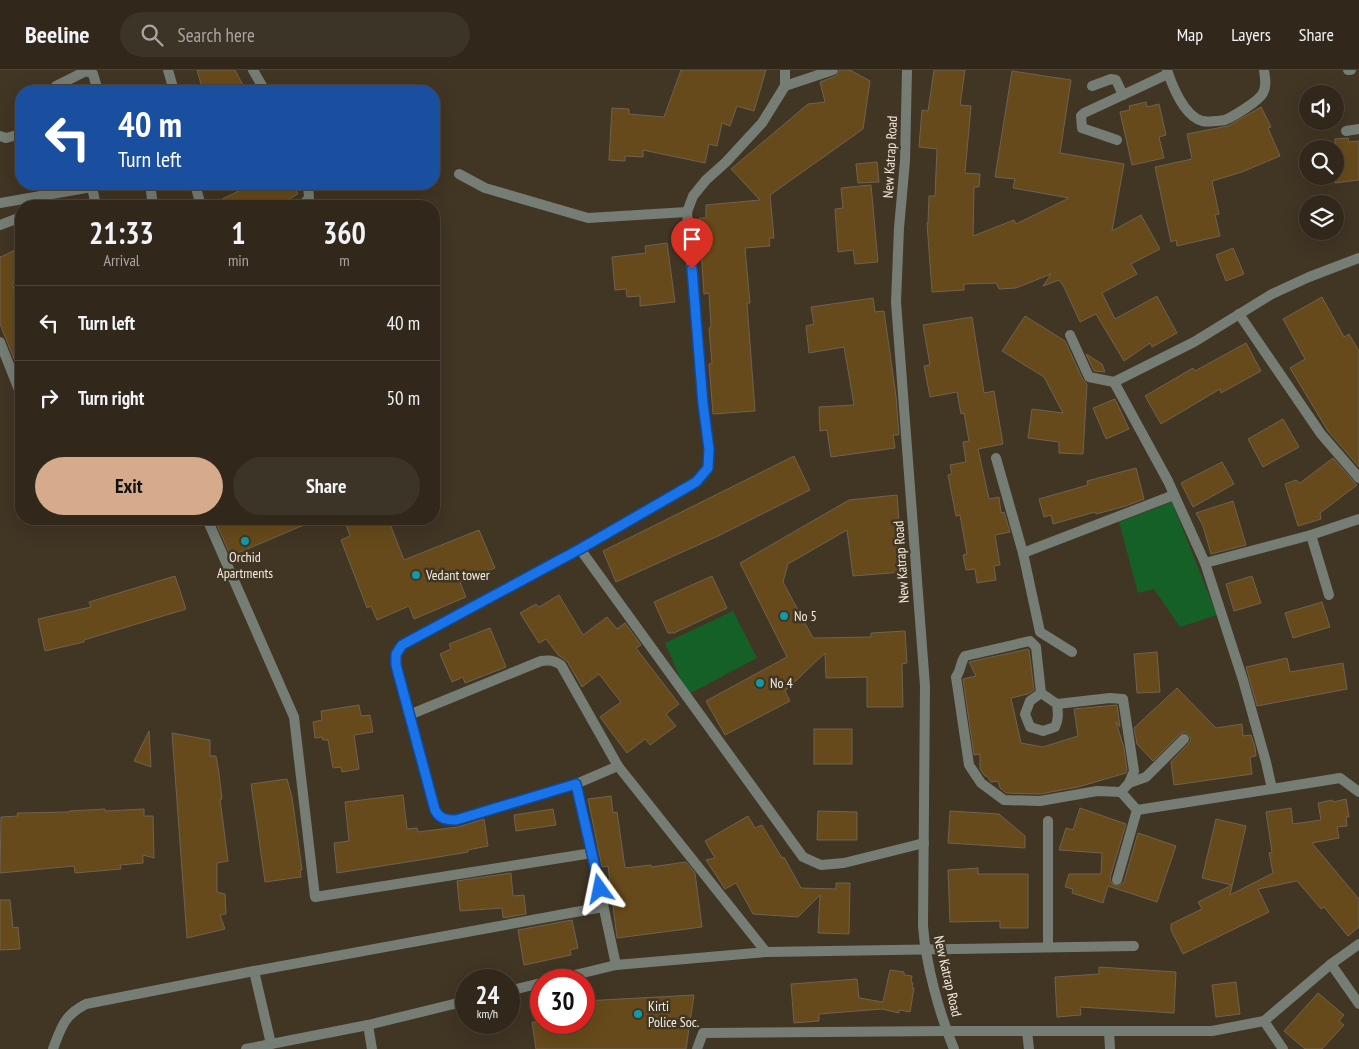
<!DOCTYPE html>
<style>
:root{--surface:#31281b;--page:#3d3428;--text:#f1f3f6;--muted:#a8a6a3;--line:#4c443a;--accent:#d6ab8b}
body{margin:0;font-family:"PT Sans Narrow",sans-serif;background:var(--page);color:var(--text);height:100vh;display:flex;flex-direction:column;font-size:19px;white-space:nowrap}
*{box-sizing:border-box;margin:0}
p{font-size:16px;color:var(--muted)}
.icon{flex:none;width:28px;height:28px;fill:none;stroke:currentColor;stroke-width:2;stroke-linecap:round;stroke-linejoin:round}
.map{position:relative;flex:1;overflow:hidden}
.drawer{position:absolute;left:15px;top:130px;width:425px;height:325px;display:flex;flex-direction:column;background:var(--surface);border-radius:20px;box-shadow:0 5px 20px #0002,0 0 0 1px var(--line)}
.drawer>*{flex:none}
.hud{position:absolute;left:15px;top:15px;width:425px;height:105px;border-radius:20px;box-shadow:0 5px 20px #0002,0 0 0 1px var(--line);background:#1a4fa0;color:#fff;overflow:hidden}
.tools{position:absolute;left:1299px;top:15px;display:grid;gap:10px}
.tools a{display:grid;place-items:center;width:45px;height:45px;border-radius:50%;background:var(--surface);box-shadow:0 5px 20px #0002,0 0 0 1px var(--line);font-size:25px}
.speed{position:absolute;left:455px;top:899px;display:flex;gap:10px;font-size:25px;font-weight:700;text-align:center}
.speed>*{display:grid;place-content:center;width:65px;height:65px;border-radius:50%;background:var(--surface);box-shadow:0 5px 20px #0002,0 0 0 1px var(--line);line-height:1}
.speed small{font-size:12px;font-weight:400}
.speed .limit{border:8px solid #d22;background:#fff;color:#111}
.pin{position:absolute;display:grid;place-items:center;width:42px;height:42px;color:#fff;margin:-51px -21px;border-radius:50% 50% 50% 0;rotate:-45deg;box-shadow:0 0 5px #0007}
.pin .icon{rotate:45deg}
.me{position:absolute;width:55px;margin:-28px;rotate:348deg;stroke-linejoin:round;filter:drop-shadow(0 0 4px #0008)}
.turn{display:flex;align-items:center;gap:18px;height:105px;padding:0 20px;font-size:22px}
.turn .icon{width:65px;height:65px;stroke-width:2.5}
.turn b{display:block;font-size:35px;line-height:42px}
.eta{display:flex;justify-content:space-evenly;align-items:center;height:85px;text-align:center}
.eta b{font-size:30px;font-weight:800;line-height:35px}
.cta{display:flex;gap:10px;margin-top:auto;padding:10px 20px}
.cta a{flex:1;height:58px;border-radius:30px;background:var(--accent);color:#111;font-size:20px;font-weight:800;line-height:58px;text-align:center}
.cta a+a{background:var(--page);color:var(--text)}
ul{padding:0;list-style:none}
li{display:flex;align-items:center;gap:15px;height:75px;padding:0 20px;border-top:1px solid var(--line)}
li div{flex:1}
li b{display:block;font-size:19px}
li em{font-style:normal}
header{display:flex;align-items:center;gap:30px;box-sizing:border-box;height:70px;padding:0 25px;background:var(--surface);border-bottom:1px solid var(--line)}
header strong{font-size:24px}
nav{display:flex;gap:28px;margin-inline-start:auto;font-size:18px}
.search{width:350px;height:45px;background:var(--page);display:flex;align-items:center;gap:12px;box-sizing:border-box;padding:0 18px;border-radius:28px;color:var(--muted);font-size:19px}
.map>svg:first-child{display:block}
.green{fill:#156027}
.building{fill:#664a1b;stroke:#6f6250}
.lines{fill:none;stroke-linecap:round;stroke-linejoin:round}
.minor{stroke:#767d75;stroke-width:10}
.tertiary{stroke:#767d75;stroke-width:10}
.route-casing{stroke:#114b97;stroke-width:12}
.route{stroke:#1a73e8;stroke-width:9}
.culture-dot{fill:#0f9aa8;stroke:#413524;stroke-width:2}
.labels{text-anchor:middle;stroke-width:5;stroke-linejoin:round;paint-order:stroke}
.street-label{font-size:14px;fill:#f4ede2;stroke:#413524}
.poi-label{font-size:14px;fill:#f4ede2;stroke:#413524;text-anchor:start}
</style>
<header>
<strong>Beeline</strong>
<div class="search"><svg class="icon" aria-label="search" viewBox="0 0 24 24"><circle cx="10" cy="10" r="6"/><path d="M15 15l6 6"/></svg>Search here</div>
<nav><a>Map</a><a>Layers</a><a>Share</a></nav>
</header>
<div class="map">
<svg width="1359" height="979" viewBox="0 0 1359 979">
<rect width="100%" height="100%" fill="#413524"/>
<!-- green -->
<g class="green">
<path d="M 1172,432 L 1217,545 L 1180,557 L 1154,519 L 1138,523 L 1119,452 Z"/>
<path d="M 733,541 L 757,588 L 687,625 L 665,573 Z"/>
</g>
<!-- building -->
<g class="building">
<path d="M 197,0 L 235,0 L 246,21 L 203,21 Z"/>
<path d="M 681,0 L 766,0 L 754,41 L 737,36 L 730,56 L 722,53 L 717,76 L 709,74 L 705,93 L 643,80 L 643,87 L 625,86 L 625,91 L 609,90 L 612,38 L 629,39 L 629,44 L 664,47 Z"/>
<path d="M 840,0 L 850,0 L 870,11 L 863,59 L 770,125 L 774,168 L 769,168 L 770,176 L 745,178 L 750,233 L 747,233 L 755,341 L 713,344 L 709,294 L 712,293 L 709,258 L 711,257 L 709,223 L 704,224 L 699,148 L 706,148 L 706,135 L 760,130 L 731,99 L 808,34 L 825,32 L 820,12 L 836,6 Z"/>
<path d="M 934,0 L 965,0 L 960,35 L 971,36 L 965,103 L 980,104 L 979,117 L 974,117 L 973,166 L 1014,150 L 1016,154 L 1069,128 L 1013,118 L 1015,109 L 995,107 L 1012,1 L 1071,10 L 1060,83 L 1124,94 L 1112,161 L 1141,145 L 1160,179 L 1131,194 L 1137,204 L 1102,223 L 1115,249 L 1157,226 L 1177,263 L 1152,277 L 1150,273 L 1124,291 L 1096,244 L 1080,252 L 1064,217 L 1059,210 L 1043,216 L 1051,204 L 1016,218 L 999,219 L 996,213 L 964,214 L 964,220 L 932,222 L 927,153 L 928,153 L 929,126 L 935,126 L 937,79 L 919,77 L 922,40 L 928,41 Z"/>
<path d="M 1146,32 L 1147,37 L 1159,34 L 1166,65 L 1159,67 L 1164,88 L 1132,95 L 1120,42 L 1130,40 L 1129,36 Z"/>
<path d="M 1261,37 L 1271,57 L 1268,58 L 1280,86 L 1242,102 L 1212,111 L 1219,144 L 1215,145 L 1220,166 L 1177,176 L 1176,170 L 1171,172 L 1155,97 L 1192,89 L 1187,64 L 1228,56 Z"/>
<path d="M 1348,68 L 1349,72 L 1359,71 L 1359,110 L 1335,113 L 1335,69 Z"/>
<path d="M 877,92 L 879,112 L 858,113 L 856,94 Z"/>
<path d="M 253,114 L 293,114 L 298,124 L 277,136 L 208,136 Z"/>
<path d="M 871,115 L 878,192 L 855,194 L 853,180 L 838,182 L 835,139 L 843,138 L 841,118 Z"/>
<path d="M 667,173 L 675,232 L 640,236 L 640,226 L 627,227 L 626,219 L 615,220 L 612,187 L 646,183 L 645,176 Z"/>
<path d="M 21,177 L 21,210 L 12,214 L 21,235 L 21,306 L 0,254 L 0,186 L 1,187 Z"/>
<path d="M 1233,178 L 1244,204 L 1226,211 L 1216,185 Z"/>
<path d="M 1322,227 L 1344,267 L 1349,264 L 1359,281 L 1359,397 L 1328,361 L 1290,298 L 1305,289 L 1283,249 Z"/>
<path d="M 873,228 L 875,242 L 884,241 L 896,326 L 899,365 L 893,365 L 895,378 L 831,387 L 827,360 L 820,361 L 819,337 L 854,335 L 844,277 L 809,283 L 806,256 L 814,254 L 811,237 Z"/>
<path d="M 1025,246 L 1065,271 L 1083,310 L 1087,314 L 1083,384 L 1059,383 L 1059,372 L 1028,368 L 1032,339 L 1063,343 L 1044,307 L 1002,281 Z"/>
<path d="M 972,247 L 984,323 L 994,321 L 1003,374 L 978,379 L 989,429 L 999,427 L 1001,443 L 1004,442 L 1010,462 L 995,465 L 1000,495 L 994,496 L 996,510 L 977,513 L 975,499 L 966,500 L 963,485 L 967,484 L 960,445 L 956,446 L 948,405 L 952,404 L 950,395 L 966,392 L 963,372 L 969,371 L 964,343 L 961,344 L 957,322 L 930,327 L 924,296 L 930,295 L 923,255 Z"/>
<path d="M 1246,273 L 1261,301 L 1221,323 L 1220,319 L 1161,354 L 1145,326 L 1193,298 L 1195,301 Z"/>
<path d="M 1086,284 L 1102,294 L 1105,302 L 1094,301 Z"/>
<path d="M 1115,329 L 1129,359 L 1106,369 L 1093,338 Z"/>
<path d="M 1283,349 L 1299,377 L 1263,397 L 1248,369 Z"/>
<path d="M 794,386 L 810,420 L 718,466 L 616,512 L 603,481 Z"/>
<path d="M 1333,388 L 1357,415 L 1320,443 L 1321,449 L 1298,456 L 1285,414 L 1296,410 L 1300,413 Z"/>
<path d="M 1222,392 L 1234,414 L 1193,437 L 1181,413 Z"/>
<path d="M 1136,398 L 1144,429 L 1126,436 L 1096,444 L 1095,442 L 1053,454 L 1051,445 L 1044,447 L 1039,429 L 1088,415 L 1087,411 Z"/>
<path d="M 897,425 L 903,502 L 853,506 L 847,460 L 788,494 L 783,512 L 813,568 L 871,567 L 871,563 L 905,561 L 907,593 L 902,594 L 903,637 L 867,637 L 867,607 L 826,608 L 825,583 L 785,621 L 790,631 L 725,665 L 706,631 L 787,587 L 740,493 L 849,430 Z"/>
<path d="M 1233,431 L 1246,475 L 1211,484 L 1203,456 L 1196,443 Z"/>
<path d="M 214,449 L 318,449 L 231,486 Z"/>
<path d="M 344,449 L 382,449 L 384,456 L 390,454 L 404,490 L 479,460 L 495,498 L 460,512 L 466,527 L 414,549 L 409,536 L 377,550 L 371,536 L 367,538 L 341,470 L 350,466 Z"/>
<path d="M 175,506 L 186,539 L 84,570 L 84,572 L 45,581 L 38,549 L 91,537 L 89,532 Z"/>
<path d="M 712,506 L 727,538 L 674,563 L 668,563 L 654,532 Z"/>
<path d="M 1252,506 L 1261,533 L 1234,541 L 1226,514 Z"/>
<path d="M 559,525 L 583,565 L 607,547 L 617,559 L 625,553 L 641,575 L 636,578 L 679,634 L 666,644 L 676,656 L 650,675 L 645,669 L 627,683 L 600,647 L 621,632 L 599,604 L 582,617 L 567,591 L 558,585 L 546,569 L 539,573 L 520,543 L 536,534 L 539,537 Z"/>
<path d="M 1322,532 L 1330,557 L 1293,568 L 1285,543 Z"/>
<path d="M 490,558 L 506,597 L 465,613 L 463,607 L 452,612 L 440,584 L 451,579 L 449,574 Z"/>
<path d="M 1028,579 L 1029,580 L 1034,620 L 1028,624 L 1011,628 L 1021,673 L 1043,677 L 1078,666 L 1074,639 L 1117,635 L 1120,657 L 1116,652 L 1124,678 L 1127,700 L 1126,703 L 1078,717 L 1040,724 L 1006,723 L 1000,718 L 998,711 L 991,712 L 987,706 L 985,706 L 980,699 L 980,684 L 974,685 L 963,609 L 976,606 L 969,592 Z"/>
<path d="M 1157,582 L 1160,622 L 1137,623 L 1134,584 Z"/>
<path d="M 1287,588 L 1290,602 L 1343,593 L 1347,619 L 1257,636 L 1246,597 Z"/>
<path d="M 1177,618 L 1216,658 L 1242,654 L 1243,666 L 1251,665 L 1255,677 L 1256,686 L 1250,687 L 1252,704 L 1174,715 L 1171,692 L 1189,673 L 1191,670 L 1189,665 L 1185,662 L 1180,664 L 1153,691 L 1137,674 L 1134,658 Z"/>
<path d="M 359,635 L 361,646 L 370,645 L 373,662 L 354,665 L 359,699 L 342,702 L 341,697 L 333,698 L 328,670 L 323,670 L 322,667 L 315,668 L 313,652 L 322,650 L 321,641 Z"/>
<rect x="814" y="659" width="38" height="35"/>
<path d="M 149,661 L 151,697 L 134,691 Z"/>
<path d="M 172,663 L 210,670 L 210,686 L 216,686 L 219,703 L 222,729 L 220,729 L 228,791 L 217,793 L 217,822 L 225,824 L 226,844 L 220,845 L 225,859 L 187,868 Z"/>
<path d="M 287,709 L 292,727 L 302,800 L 300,800 L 301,807 L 265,812 L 251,714 Z"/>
<path d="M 403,725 L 407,759 L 417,758 L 418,762 L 458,757 L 484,749 L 488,776 L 468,780 L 468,782 L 420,790 L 337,803 L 334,773 L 349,771 L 345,732 Z"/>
<path d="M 611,726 L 613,743 L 617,742 L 625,798 L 651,795 L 651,797 L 686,792 L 695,803 L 702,857 L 617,868 L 608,796 L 602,797 L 588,729 Z"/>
<path d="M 1346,729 L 1349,747 L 1346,747 L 1347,756 L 1337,757 L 1339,768 L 1312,773 L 1359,829 L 1359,857 L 1348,866 L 1324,837 L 1321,839 L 1297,811 L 1258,819 L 1269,842 L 1183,884 L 1171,860 L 1171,854 L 1202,839 L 1198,832 L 1232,815 L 1202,808 L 1216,749 L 1246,756 L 1230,825 L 1273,803 L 1269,783 L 1272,782 L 1266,742 L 1291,738 L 1293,754 L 1321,750 L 1318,733 L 1332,730 L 1333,732 Z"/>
<path d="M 1080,738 L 1126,754 L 1110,808 L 1111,812 L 1115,816 L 1119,816 L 1124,812 L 1138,763 L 1176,776 L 1157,832 L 1108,816 L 1103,833 L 1072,823 L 1073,819 L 1065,817 L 1069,804 L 1101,804 L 1102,783 L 1059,780 L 1066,758 L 1073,760 Z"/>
<path d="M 105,739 L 105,741 L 144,739 L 144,746 L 153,746 L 154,788 L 143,785 L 143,793 L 120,795 L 121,799 L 75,803 L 74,796 L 0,803 L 1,747 L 18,746 L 17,743 L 69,742 L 69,741 Z"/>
<path d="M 553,739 L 556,755 L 516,761 L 514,745 Z"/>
<path d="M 818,741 L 857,742 L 857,770 L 817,770 Z"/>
<path d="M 950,741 L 999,744 L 1025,766 L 1025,778 L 948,773 Z"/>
<path d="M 748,746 L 755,758 L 762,755 L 782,788 L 784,787 L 801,818 L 836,819 L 836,813 L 850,813 L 849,864 L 818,863 L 820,825 L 798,847 L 753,844 L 736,813 L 725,819 L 706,790 L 715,788 L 705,771 Z"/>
<path d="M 978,798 L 978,804 L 1028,804 L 1028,858 L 1000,858 L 1000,851 L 950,852 L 948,800 Z"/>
<path d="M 511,803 L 513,826 L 524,825 L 526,844 L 503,848 L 502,838 L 460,841 L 457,811 Z"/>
<path d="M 0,830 L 10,830 L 13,858 L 18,857 L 20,879 L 0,880 Z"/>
<path d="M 572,850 L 578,878 L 570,880 L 571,885 L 524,895 L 518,860 Z"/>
<path d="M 1099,897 L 1176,902 L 1174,943 L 1080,937 L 1081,945 L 1057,947 L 1055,907 L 1099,904 Z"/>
<path d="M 890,900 L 904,902 L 904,905 L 912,906 L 911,912 L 913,913 L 912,918 L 914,918 L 910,942 L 899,940 L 899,943 L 882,939 L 819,944 L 819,951 L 794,953 L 791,914 L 857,909 L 859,928 L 883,932 Z"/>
<path d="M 1236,912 L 1240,944 L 1216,947 L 1212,915 Z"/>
<path d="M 1318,923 L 1344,945 L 1339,951 L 1344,955 L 1322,979 L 1305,979 L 1284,961 Z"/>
<path d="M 694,925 L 686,979 L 536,979 L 532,952 L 584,952 L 584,931 Z"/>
</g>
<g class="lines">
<!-- minor -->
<g class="minor">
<path d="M 168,0 L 174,21"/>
<path d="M 253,0 L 265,21"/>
<path d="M 1167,0 C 1172,15 1184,46 1202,51 C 1207,52 1220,51 1225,50 C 1234,46 1259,31 1263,23 C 1267,16 1265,8 1264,0"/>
<path d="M 1348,0 L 1351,0"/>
<path d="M 785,16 L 833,0"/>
<path d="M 1092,16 L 1111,9 L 1116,10 L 1123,25"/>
<path d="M 53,21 L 56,16 L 86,1 L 93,4 L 98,21"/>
<path d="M 1346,61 L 1359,59"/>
<path d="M 0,66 L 6,68 L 21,64"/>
<path d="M 1117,70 L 1082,58 L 1081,46 L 1084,43 L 1168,4"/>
<path d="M 459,104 L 485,118 L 588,148 L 687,142"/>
<path d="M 150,114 L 153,136"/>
<path d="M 195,114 L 201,136"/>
<path d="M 92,117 L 96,136"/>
<path d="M 0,133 L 92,117 L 93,114"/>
<path d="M 49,136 L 53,135 L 57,136"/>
<path d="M 302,136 L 309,128 L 308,114"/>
<path d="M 0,155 L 21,147"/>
<path d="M 1359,188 L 1309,207 L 1272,224 L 1194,272 L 1114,312 L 1168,411 L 1205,493 L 1243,610 L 1266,692 L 1272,719 L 1340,708 L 1359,722"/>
<path d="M 1239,244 L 1321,364 L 1359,408"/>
<path d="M 1070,265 L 1089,307 L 1114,312"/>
<path d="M 0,272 L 21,325"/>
<path d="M 996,388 L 1023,483 L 1040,562 L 1072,582"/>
<path d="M 207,449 L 294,647 L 315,827 L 592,783 L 616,895 L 766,882 L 1134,876"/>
<path d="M 1311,465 L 1329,525"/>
<path d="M 580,479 L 803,787 L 821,795 L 844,793 L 924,773"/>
<path d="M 1023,483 L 1174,425"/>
<path d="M 1205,493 L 1311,465 L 1359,449"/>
<path d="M 1041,623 L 1057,634 C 1058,643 1059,649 1055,657 L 1043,661 L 1030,657 L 1025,644 L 1030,631 L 1041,623 L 1036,577 L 1030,571 L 965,586 C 960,593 961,601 956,607 L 969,695 L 981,713 L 1004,730 L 1040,731 L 1097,721 L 1121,722 L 1137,740"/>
<path d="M 1057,634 L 1110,628 L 1123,629 L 1134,701 L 1129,713 L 1121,722"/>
<path d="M 409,645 L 541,591 C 549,590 554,590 561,595 L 618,696 L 766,882"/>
<path d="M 618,696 L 576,714 L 456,750 C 446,750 440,749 435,740 L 396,595 L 396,584 L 402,575 L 580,479 L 696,413 L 708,398 L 709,379 L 703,334 L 687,142 L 693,126 L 706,110 L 726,92 L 762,53 L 785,16 L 785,0"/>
<path d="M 1129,713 L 1146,707 L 1184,669"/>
<path d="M 576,714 L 592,783"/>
<path d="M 1137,740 L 1272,719"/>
<path d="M 1117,810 L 1137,740"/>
<path d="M 1048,877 L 1048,751"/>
<path d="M 1331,894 L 1359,934"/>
<path d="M 254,901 L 271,974"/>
<path d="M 554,910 L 616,895"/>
<path d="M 509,921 L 541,913"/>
<path d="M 1264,951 L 1283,979"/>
<path d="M 368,955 L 372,979"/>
<path d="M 1027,961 L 1029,979"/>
<path d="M 1109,961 L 1110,979"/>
<path d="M 53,979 C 61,958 64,945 86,934 L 254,901 L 603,837"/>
<path d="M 246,979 L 368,955 L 466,931"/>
<path d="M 697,979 L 703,963 L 946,961 L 1212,961 L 1264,951 L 1331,894 L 1359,874"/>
</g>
<!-- tertiary -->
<path class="tertiary" d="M 907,0 L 905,91 L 899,158 L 896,232 L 925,616 L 923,856 C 926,895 939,943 954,979"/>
</g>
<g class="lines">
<!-- route casing -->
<g class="route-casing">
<path id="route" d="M 600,819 L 576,714 L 456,750 C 446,750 440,749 435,740 L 396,595 L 396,584 L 402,575 L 580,479 L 696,412 L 708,398 L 709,379 L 703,334 L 692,199"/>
</g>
<!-- route -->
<use href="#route" class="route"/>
</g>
<!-- markers -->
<g class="culture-dot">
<circle cx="245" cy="471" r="5"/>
<circle cx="416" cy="505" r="5"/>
<circle cx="784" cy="546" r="5"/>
<circle cx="760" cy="613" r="5"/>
<circle cx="638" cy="944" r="5"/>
</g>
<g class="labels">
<!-- street labels -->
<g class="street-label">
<text transform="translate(890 87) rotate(-87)" y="5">New Katrap Road</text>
<text transform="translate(901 492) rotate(-94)" y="5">New Katrap Road</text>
<text transform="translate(948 906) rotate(77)" y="5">New Katrap Road</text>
</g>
<!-- poi labels -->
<g class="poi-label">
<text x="245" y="492" text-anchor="middle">Orchid<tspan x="245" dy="16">Apartments</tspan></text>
<text x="426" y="510">Vedant tower</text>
<text x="794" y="551">No 5</text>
<text x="770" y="618">No 4</text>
<text x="648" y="941">Kirti<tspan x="648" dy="16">Police Soc.</tspan></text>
</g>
</g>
</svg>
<div class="tools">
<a><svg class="icon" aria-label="sound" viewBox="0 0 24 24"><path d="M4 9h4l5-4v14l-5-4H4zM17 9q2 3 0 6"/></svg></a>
<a><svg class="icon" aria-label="search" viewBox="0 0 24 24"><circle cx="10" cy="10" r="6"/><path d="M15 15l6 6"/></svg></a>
<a><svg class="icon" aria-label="layers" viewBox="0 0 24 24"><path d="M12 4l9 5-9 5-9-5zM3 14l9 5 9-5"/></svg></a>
</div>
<div class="speed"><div>24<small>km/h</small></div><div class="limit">30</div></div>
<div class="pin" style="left:692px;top:199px;background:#d93025"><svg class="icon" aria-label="arrive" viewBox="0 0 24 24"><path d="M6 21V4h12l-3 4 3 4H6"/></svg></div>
<svg class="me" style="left:600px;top:819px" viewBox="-20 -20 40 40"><path d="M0-17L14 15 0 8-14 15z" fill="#1a73e8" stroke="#fff" stroke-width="4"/></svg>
<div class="hud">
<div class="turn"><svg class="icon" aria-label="left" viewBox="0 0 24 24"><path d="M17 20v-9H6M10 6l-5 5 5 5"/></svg><div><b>40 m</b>Turn left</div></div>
</div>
<section class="drawer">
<div class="eta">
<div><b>21:33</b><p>Arrival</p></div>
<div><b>1</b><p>min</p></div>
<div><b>360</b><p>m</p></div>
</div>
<ul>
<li><svg class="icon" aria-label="left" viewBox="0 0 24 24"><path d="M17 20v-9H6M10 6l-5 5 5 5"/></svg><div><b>Turn left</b></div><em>40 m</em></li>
<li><svg class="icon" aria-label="right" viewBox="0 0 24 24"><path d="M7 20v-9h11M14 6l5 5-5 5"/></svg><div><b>Turn right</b></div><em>50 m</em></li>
</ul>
<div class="cta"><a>Exit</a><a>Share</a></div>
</section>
</div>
